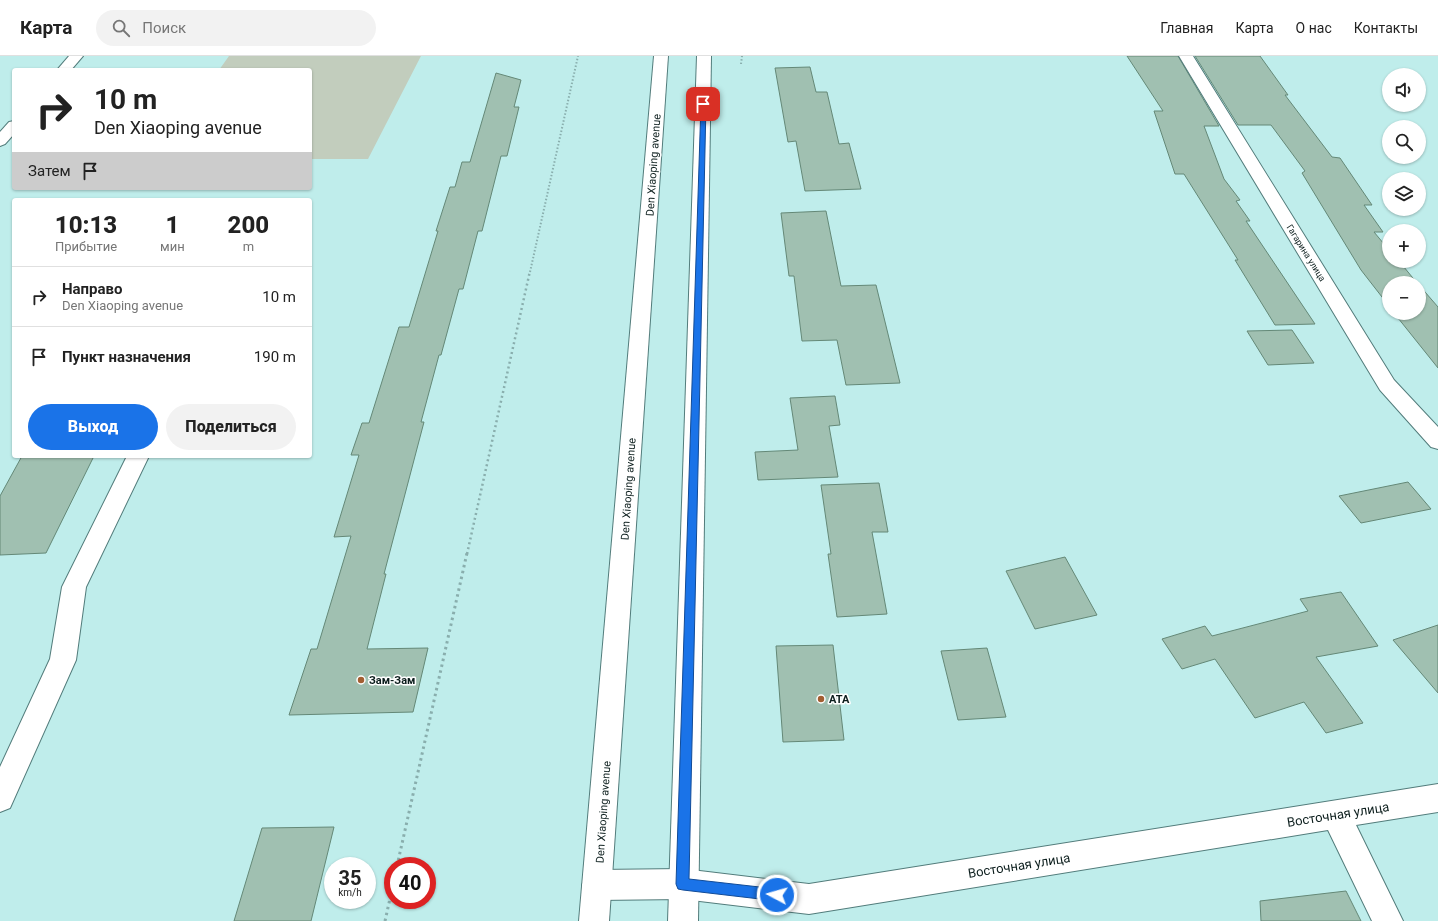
<!DOCTYPE html>
<html lang="ru">
<meta charset="utf-8">
<style>
:root{--surface:#fff;--page:#f2f2f2;--text:#222;--muted:#767676;--line:#e0e0e0;--accent:#1a73e8}
body{margin:0;font-family:Roboto,sans-serif;background:var(--page);color:var(--text);height:100vh;display:flex;flex-direction:column;font-size:15px;white-space:nowrap}
*{box-sizing:border-box;margin:0}
p{font-size:13px;color:var(--muted)}
.icon{flex:none;width:22px;height:22px;fill:none;stroke:currentColor;stroke-width:2;stroke-linecap:round;stroke-linejoin:round}
.map{position:relative;flex:1;overflow:hidden}
.side{position:absolute;left:12px;top:142px;width:300px;height:260px;display:flex;flex-direction:column;background:var(--surface);border-radius:4px;box-shadow:0 1px 3px #0004}
.side>*{flex:none}
.banner{position:absolute;left:12px;top:12px;width:300px;height:122px;border-radius:4px;box-shadow:0 1px 3px #0004;background:#fff;color:var(--text);overflow:hidden}
.buttons{position:absolute;left:1382px;top:12px;display:grid;gap:8px}
.buttons a{display:grid;place-items:center;width:44px;height:44px;border-radius:50%;background:var(--surface);box-shadow:0 1px 3px #0004;font-size:20px}
.speed{position:absolute;left:324px;top:801px;display:flex;gap:8px;font-size:20px;font-weight:700;text-align:center}
.speed>*{display:grid;place-content:center;width:52px;height:52px;border-radius:50%;background:var(--surface);box-shadow:0 1px 3px #0004;line-height:1}
.speed small{font-size:10px;font-weight:400}
.speed .limit{border:6px solid #d22;background:#fff;color:#111}
.pin{position:absolute;display:grid;place-items:center;width:34px;height:34px;color:#fff;margin:-17px;border-radius:8px;box-shadow:0 2px 6px #0006}
.me{position:absolute;width:44px;margin:-22px;rotate:276deg;stroke-linejoin:round;filter:drop-shadow(0 0 3px #0008)}
.turn{display:flex;align-items:center;gap:14px;height:84px;padding:0 16px;font-size:18px}
.turn .icon{width:52px;height:52px;stroke-width:2.5}
.turn b{display:block;font-size:28px;line-height:34px}
.then{display:flex;align-items:center;height:38px;padding:0 16px;background:#0003;gap:8px;font-size:15px}
.eta{display:flex;justify-content:space-evenly;align-items:center;height:68px;text-align:center}
.eta b{font-size:24px;font-weight:800;line-height:28px}
.button{display:flex;gap:8px;margin-top:auto;padding:8px 16px}
.button a{flex:1;height:46px;border-radius:24px;background:var(--accent);color:#fff;font-size:16px;font-weight:800;line-height:46px;text-align:center}
.button a+a{background:var(--page);color:var(--text)}
ul{padding:0;list-style:none}
li{display:flex;align-items:center;gap:12px;height:60px;padding:0 16px;border-top:1px solid var(--line)}
li div{flex:1}
li b{display:block;font-size:15px}
li em{font-style:normal}
header{display:flex;align-items:center;gap:24px;box-sizing:border-box;height:56px;padding:0 20px;background:var(--surface);border-bottom:1px solid var(--line)}
header strong{font-size:19px}
nav{display:flex;gap:22px;margin-inline-start:auto;font-size:14px}
.search{width:280px;height:36px;background:var(--page);display:flex;align-items:center;gap:10px;box-sizing:border-box;padding:0 14px;border-radius:22px;color:var(--muted);font-size:15px}
.map>svg:first-child{display:block}
.green{fill:#c2cdbd}
.building{fill:#a0c0b1;stroke:#648877}
.lines{fill:none;stroke-linecap:round;stroke-linejoin:round}
.minor-casing{stroke:#527c7b;stroke-width:2}
.major-casing{stroke:#527c7b;stroke-width:2}
.path-far2{stroke:#89aead;stroke-width:2;stroke-dasharray:1.5 2;stroke-linecap:butt}
.path-far1{stroke:#89aead;stroke-width:2.5;stroke-dasharray:2 3;stroke-linecap:butt}
.path{stroke:#89aead;stroke-width:3;stroke-dasharray:2.5 3.5;stroke-linecap:butt}
.minor{fill:#fff;fill-rule:evenodd}
.major{fill:#fff;fill-rule:evenodd}
.route{fill:#1a73e8;stroke:#114b97}
.poi-dot{fill:#a35e31;stroke:#fff;stroke-width:1.5}
.labels{text-anchor:middle;stroke-width:3;stroke-linejoin:round;paint-order:stroke}
.far-street-label{font-size:9px;fill:#0c1e1d;stroke:#fff}
.street-label{font-size:11px;fill:#0c1e1d;stroke:#fff}
.poi-label{font-size:11px;font-weight:bold;fill:#0c1e1d;stroke:#fff;text-anchor:start}
.near-street-label{font-size:13px;fill:#0c1e1d;stroke:#fff}
</style>
<header>
<strong>Карта</strong>
<div class="search"><svg class="icon" aria-label="search" viewBox="0 0 24 24"><circle cx="10" cy="10" r="6"/><path d="M15 15l6 6"/></svg>Поиск</div>
<nav><a>Главная</a><a>Карта</a><a>О нас</a><a>Контакты</a></nav>
</header>
<div class="map">
<svg width="1438" height="865" viewBox="0 0 1438 865">
<rect width="100%" height="100%" fill="#bfedeb"/>
<!-- green -->
<path class="green" d="M 229,0 L 421,0 L 368,103 L 310,103 L 310,14 L 219,14 Z"/>
<!-- building -->
<g class="building">
<path d="M 1127,0 L 1178,0 L 1219,70 L 1204,70 L 1224,123 L 1240,144 L 1236,145 L 1250,165 L 1246,165 L 1315,268 L 1275,269 L 1235,204 L 1238,204 L 1184,118 L 1175,118 L 1154,55 L 1163,55 Z"/>
<path d="M 1195,0 L 1260,0 L 1288,39 L 1285,39 L 1332,101 L 1340,102 L 1372,149 L 1364,149 L 1383,176 L 1374,176 L 1389,194 L 1389,205 L 1399,205 L 1417,227 L 1389,227 L 1389,250 L 1361,214 L 1302,117 L 1305,115 L 1271,69 L 1238,69 Z"/>
<path d="M 810,11 L 816,36 L 827,36 L 839,88 L 849,87 L 861,133 L 805,135 L 796,85 L 788,86 L 775,12 Z"/>
<path d="M 496,17 L 521,24 L 514,51 L 519,51 L 507,100 L 501,100 L 482,175 L 478,175 L 463,233 L 459,233 L 441,299 L 439,299 L 421,366 L 424,366 L 384,518 L 386,518 L 367,593 L 428,592 L 413,656 L 289,659 L 311,593 L 317,593 L 351,480 L 334,481 L 359,399 L 351,399 L 362,367 L 369,367 L 399,271 L 409,271 L 438,175 L 436,175 L 450,131 L 455,131 L 462,106 L 470,106 Z"/>
<path d="M 826,155 L 841,230 L 876,229 L 900,327 L 846,329 L 837,284 L 802,285 L 794,220 L 789,220 L 781,157 Z"/>
<path d="M 1419,229 L 1438,251 L 1438,312 L 1394,257 L 1419,257 Z"/>
<path d="M 1292,274 L 1314,307 L 1268,309 L 1247,275 Z"/>
<path d="M 835,340 L 840,369 L 829,370 L 838,421 L 758,424 L 755,396 L 798,394 L 790,342 Z"/>
<path d="M 22,400 L 94,400 L 46,497 L 0,499 L 0,440 Z"/>
<path d="M 1408,426 L 1431,453 L 1361,467 L 1339,440 Z"/>
<path d="M 879,427 L 888,476 L 872,476 L 887,558 L 837,561 L 828,498 L 831,498 L 821,429 Z"/>
<path d="M 1065,501 L 1097,559 L 1035,573 L 1006,515 Z"/>
<path d="M 1341,536 L 1378,590 L 1316,601 L 1363,667 L 1326,677 L 1304,646 L 1255,662 L 1215,603 L 1182,613 L 1162,583 L 1205,570 L 1212,580 L 1308,555 L 1300,543 Z"/>
<path d="M 1438,569 L 1438,637 L 1393,584 Z"/>
<path d="M 833,589 L 844,684 L 783,686 L 776,590 Z"/>
<path d="M 987,592 L 1006,661 L 958,664 L 941,595 Z"/>
<path d="M 334,771 L 311,865 L 234,865 L 262,772 Z"/>
<path d="M 1346,835 L 1361,865 L 1261,865 L 1260,845 Z"/>
</g>
<g class="lines">
<!-- minor casing -->
<g class="minor-casing">
<g id="minor">
<path d="M 69,0 L 83,0 L 71,14 L 57,14 Z"/>
<path d="M 1179,0 L 1193,0 L 1394,324 L 1438,371 L 1438,393 L 1431,391 L 1380,334 Z"/>
<path d="M 14,65 L 14,78 L 5,88 L 0,90 L 0,76 L 9,66 Z"/>
<path d="M 127,400 L 149,400 L 86,531 L 76,604 L 10,752 L 0,756 L 0,711 L 50,603 L 62,531 Z"/>
<path d="M 1438,728 L 1438,756 L 1356,769 L 1403,865 L 1372,865 L 1328,774 L 809,858 L 683,843 L 597,844 L 587,839 L 582,829 L 587,819 L 597,814 L 683,813 L 809,828 Z"/>
</g>
</g>
<!-- major casing -->
<g class="major-casing">
<g id="major">
<path d="M 654,0 L 668,0 L 609,865 L 579,865 Z"/>
<path d="M 697,0 L 711,0 L 698,865 L 668,865 Z"/>
</g>
</g>
<!-- path-far2 -->
<g class="path-far2">
<path d="M 741,8 L 742,0"/>
<path d="M 530,216 L 578,0"/>
</g>
<!-- path-far1 -->
<path class="path-far1" d="M 467,498 L 530,215"/>
<!-- path -->
<g class="path">
<path d="M 397,810 L 467,497"/>
<path d="M 385,865 L 393,829"/>
</g>
<!-- minor -->
<use href="#minor" class="minor"/>
<!-- major -->
<use href="#major" class="major"/>
</g>
<!-- route -->
<path class="route" d="M 701,47 L 706,48 L 689,823 L 777,833 L 782,835 L 783,839 L 782,843 L 777,845 L 683,834 L 678,833 L 676,828 Z"/>
<!-- markers -->
<g class="poi-dot">
<circle cx="361" cy="624" r="4"/>
<circle cx="821" cy="643" r="4"/>
</g>
<g class="labels">
<!-- far-street labels -->
<g class="far-street-label">
<text transform="translate(1306 197) rotate(58)" y="3">Гагарина улица</text>
</g>
<!-- street labels -->
<g class="street-label">
<text transform="translate(653 109) rotate(-86)" y="4">Den Xiaoping avenue</text>
<text transform="translate(628 433) rotate(-86)" y="4">Den Xiaoping avenue</text>
<text transform="translate(603 756) rotate(-86)" y="4">Den Xiaoping avenue</text>
</g>
<!-- poi labels -->
<g class="poi-label">
<text x="369" y="628">Зам-Зам</text>
<text x="829" y="647">АТА</text>
</g>
<!-- near-street labels -->
<g class="near-street-label">
<text transform="translate(1338 758) rotate(-9)" y="5">Восточная улица</text>
<text transform="translate(1019 809) rotate(-9)" y="5">Восточная улица</text>
</g>
</g>
</svg>
<div class="buttons">
<a><svg class="icon" aria-label="sound" viewBox="0 0 24 24"><path d="M4 9h4l5-4v14l-5-4H4zM17 9q2 3 0 6"/></svg></a>
<a><svg class="icon" aria-label="search" viewBox="0 0 24 24"><circle cx="10" cy="10" r="6"/><path d="M15 15l6 6"/></svg></a>
<a><svg class="icon" aria-label="layers" viewBox="0 0 24 24"><path d="M12 4l9 5-9 5-9-5zM3 14l9 5 9-5"/></svg></a>
<a>+</a>
<a>−</a>
</div>
<div class="speed"><div>35<small>km/h</small></div><div class="limit">40</div></div>
<div class="pin" style="left:703px;top:48px;background:#d93025"><svg class="icon" aria-label="arrive" viewBox="0 0 24 24"><path d="M6 21V4h12l-3 4 3 4H6"/></svg></div>
<svg class="me" style="left:777px;top:839px" viewBox="-20 -20 40 40"><circle r="17" fill="#1a73e8" stroke="#fff" stroke-width="3"/><path d="M0-11L8 9 0 5-8 9z" fill="#fff"/></svg>
<div class="banner">
<div class="turn"><svg class="icon" aria-label="right" viewBox="0 0 24 24"><path d="M7 20v-9h11M14 6l5 5-5 5"/></svg><div><b>10 m</b>Den Xiaoping avenue</div></div>
<div class="then">Затем<svg class="icon" aria-label="arrive" viewBox="0 0 24 24"><path d="M6 21V4h12l-3 4 3 4H6"/></svg></div>
</div>
<section class="side">
<div class="eta">
<div><b>10:13</b><p>Прибытие</p></div>
<div><b>1</b><p>мин</p></div>
<div><b>200</b><p>m</p></div>
</div>
<ul>
<li><svg class="icon" aria-label="right" viewBox="0 0 24 24"><path d="M7 20v-9h11M14 6l5 5-5 5"/></svg><div><b>Направо</b><p>Den Xiaoping avenue</p></div><em>10 m</em></li>
<li><svg class="icon" aria-label="arrive" viewBox="0 0 24 24"><path d="M6 21V4h12l-3 4 3 4H6"/></svg><div><b>Пункт назначения</b></div><em>190 m</em></li>
</ul>
<div class="button"><a>Выход</a><a>Поделиться</a></div>
</section>
</div>
